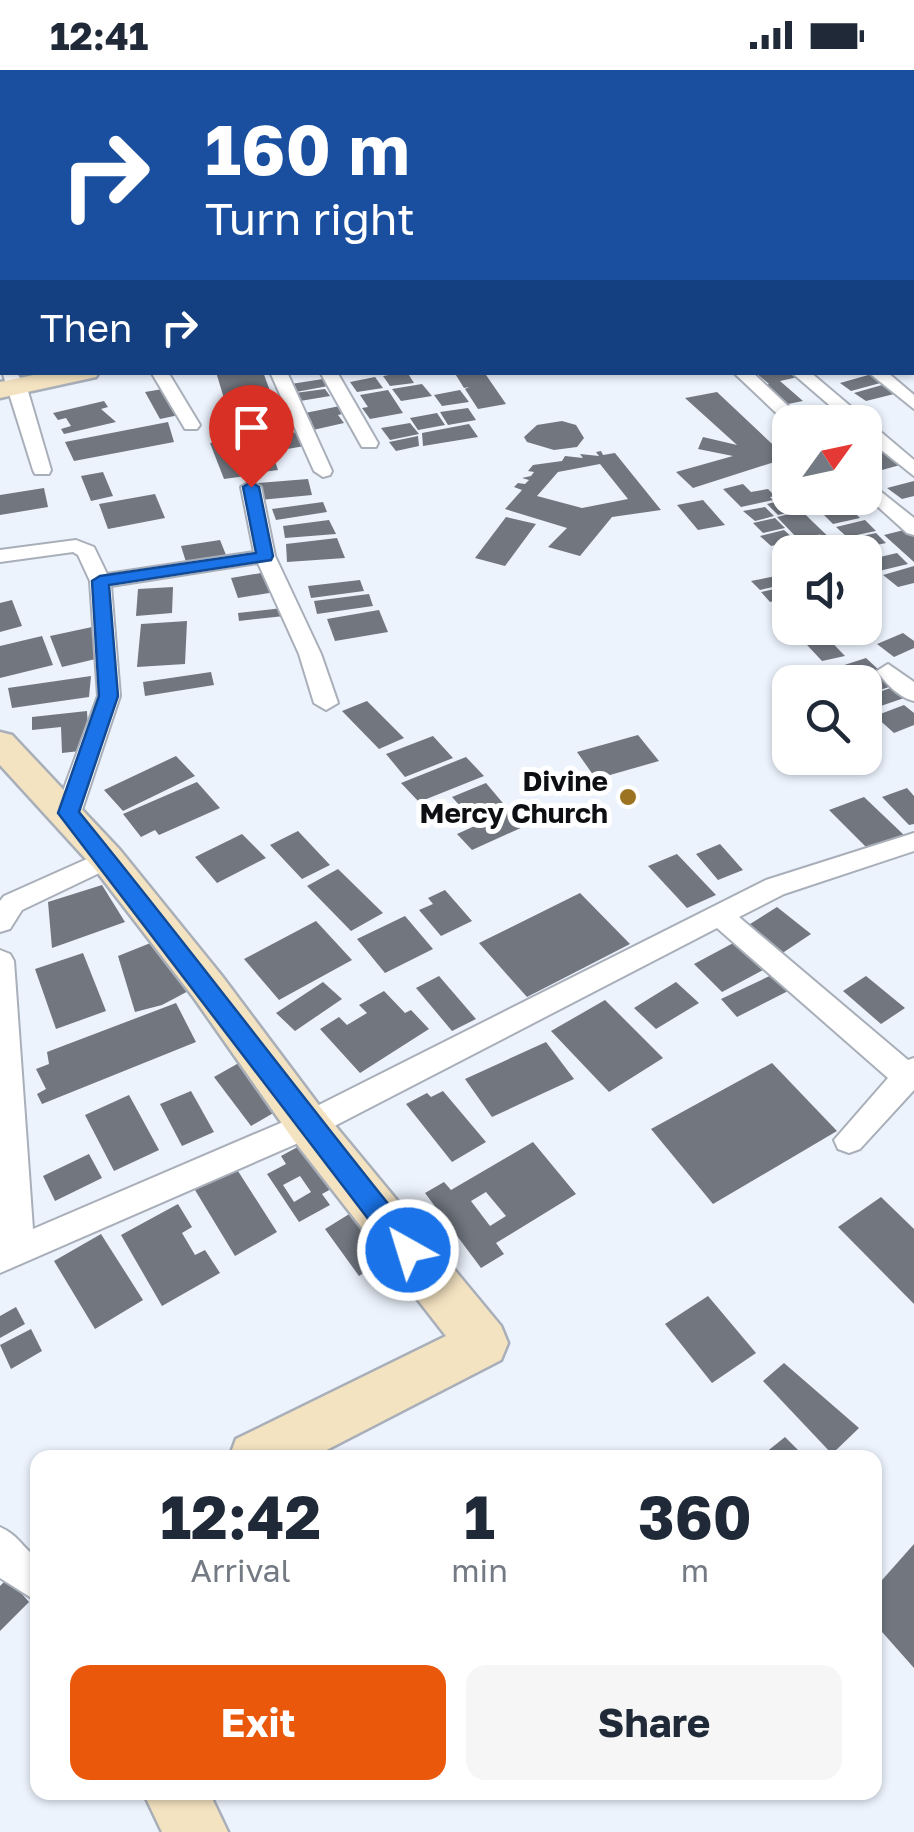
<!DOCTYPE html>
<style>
:root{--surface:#fff;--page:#f6f6f7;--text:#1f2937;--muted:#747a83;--accent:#ea580c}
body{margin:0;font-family:"Golos Text",sans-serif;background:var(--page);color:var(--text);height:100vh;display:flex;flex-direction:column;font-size:38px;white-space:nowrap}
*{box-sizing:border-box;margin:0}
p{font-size:32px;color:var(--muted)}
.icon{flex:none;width:55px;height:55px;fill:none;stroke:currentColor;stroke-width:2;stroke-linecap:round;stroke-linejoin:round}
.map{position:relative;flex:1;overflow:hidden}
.details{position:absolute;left:30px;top:1380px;width:852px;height:350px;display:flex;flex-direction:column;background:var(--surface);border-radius:20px;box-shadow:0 2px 8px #0004}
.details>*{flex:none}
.top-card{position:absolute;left:0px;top:0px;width:915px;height:305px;box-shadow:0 2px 8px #0004;background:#1a4fa0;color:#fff;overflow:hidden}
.needle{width:65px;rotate:57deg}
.controls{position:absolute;left:772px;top:335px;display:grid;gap:20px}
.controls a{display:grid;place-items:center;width:110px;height:110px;border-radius:20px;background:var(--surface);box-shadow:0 2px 8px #0004;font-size:50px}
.pin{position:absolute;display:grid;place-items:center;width:85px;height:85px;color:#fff;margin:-102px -42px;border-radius:50% 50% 50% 0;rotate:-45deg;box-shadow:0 0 10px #0007}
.pin .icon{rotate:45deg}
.me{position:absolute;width:110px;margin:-55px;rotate:321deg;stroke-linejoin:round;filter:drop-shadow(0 0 8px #0008)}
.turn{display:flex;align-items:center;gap:35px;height:210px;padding:0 40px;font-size:45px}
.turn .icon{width:130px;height:130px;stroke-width:2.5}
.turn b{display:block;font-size:70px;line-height:85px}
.then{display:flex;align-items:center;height:95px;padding:0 40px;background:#0003;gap:20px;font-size:38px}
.eta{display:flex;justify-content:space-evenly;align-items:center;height:170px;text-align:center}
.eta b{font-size:60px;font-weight:700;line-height:70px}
.action{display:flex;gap:20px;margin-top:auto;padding:20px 40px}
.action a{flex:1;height:115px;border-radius:20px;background:var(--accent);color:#fff;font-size:40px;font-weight:700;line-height:115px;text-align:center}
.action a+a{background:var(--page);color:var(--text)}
.status{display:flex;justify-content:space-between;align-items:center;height:70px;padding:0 50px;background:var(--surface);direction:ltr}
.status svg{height:28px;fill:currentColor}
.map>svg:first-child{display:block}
.building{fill:#71767f;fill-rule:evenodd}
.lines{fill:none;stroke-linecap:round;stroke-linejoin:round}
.street-casing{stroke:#a9afb9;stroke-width:4}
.secondary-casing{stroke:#a9afb9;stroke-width:5}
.street{fill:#fff;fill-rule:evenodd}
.secondary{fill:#f4e3c1;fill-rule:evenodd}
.route{fill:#1a73e8;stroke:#114b97;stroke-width:2.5}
.poi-dot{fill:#9c7421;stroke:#fff;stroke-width:4}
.labels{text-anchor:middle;stroke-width:10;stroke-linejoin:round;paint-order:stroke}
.poi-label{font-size:28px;font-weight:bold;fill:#0d0f13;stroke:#fff;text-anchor:end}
</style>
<div class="status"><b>12:41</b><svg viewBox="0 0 49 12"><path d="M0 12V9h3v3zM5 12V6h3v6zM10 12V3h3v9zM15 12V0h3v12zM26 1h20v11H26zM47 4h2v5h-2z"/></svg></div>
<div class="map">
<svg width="914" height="1762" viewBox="0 0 914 1762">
<rect width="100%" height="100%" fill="#ecf3fd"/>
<!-- building -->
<g class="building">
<path d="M 216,302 L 263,302 L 273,329 L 226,335 Z"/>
<path d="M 407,302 L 414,313 L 390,316 L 383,306 Z"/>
<path d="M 454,302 L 484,302 L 506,334 L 478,339 L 465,319 L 469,317 L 464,318 Z"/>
<path d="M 755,302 L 792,302 L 798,307 L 780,311 L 803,331 L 783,335 L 761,316 L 769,314 Z"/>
<path d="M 872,304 L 884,312 L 851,321 L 840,313 Z"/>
<path d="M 375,307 L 383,318 L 357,322 L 350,312 Z"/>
<path d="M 323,309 L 328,316 L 296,322 L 291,314 Z"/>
<path d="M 422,314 L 432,326 L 401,331 L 392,319 Z"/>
<path d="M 882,315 L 894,324 L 866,331 L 854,323 Z"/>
<path d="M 163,319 L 179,345 L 160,349 L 145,322 Z"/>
<path d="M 325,319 L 330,326 L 300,331 L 295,323 Z"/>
<path d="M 388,320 L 403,343 L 370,349 L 362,338 L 368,337 L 360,325 Z"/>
<path d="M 460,320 L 469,332 L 442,336 L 434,325 Z"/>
<path d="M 717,322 L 787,388 L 693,418 L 676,402 L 733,386 L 698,379 L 703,367 L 737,375 L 685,328 Z"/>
<path d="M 104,331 L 108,337 L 101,339 L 116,352 L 64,364 L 61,359 L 71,356 L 66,348 L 58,350 L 53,343 Z"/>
<path d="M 345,335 L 350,342 L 338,345 L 344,353 L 313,360 L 307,353 L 312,352 L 305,343 Z"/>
<path d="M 468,338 L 476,350 L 448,355 L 440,342 Z"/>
<path d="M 437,343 L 445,355 L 418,360 L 410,348 Z"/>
<path d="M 293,345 L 299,357 L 265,362 L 263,358 L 265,363 L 251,365 L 246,352 Z"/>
<path d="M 562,351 L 576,355 L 584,368 L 577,377 L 554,380 L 527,372 L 524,367 L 537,355 Z"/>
<path d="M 168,352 L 174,372 L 74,391 L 65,372 Z"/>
<path d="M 410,353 L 419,364 L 390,370 L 381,358 Z"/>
<path d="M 469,354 L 478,367 L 423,376 L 422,363 Z"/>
<path d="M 297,362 L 305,376 L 275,381 L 268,368 Z"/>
<path d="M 266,365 L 278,400 L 255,403 L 243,368 Z"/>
<path d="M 418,366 L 419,376 L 396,381 L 389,372 Z"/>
<path d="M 239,368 L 253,405 L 224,409 L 210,373 Z"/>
<path d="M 881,380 L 900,395 L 882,400 L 865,385 Z"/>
<path d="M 601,381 L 603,385 L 615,383 L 661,440 L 612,447 L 580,486 L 548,477 L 567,458 L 505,439 L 522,420 L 514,417 L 518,413 L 525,414 L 529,410 L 522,408 L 531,406 L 534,402 L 528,401 L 533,395 L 562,391 L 565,386 L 583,388 L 580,384 L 599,386 L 596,382 ZM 600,394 L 628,429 L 582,438 L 537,426 L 558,402 Z"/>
<path d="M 103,402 L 113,426 L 91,431 L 81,406 Z"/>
<path d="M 308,409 L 312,425 L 260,430 L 258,413 Z"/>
<path d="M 914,411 L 914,426 L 902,429 L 887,418 Z"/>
<path d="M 743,414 L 751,422 L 768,419 L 775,426 L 770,427 L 773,430 L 741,437 L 723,419 Z"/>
<path d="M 44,418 L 48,437 L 0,445 L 0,425 Z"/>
<path d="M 155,424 L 165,448 L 108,459 L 99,434 Z"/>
<path d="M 791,428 L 803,439 L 778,445 L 767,434 Z"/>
<path d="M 703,430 L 725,455 L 698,460 L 677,435 Z"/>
<path d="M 323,432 L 327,442 L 276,450 L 272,439 Z"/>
<path d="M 765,437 L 774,446 L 755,451 L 743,441 Z"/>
<path d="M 850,438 L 860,448 L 833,454 L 823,444 Z"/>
<path d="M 802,441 L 813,452 L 838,476 L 809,482 L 797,471 L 822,464 L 798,469 L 777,447 Z"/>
<path d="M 506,447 L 536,454 L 505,496 L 475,488 Z"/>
<path d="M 775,448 L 785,458 L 763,463 L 753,453 Z"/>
<path d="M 329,450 L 336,464 L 285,468 L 283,456 Z"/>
<path d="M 865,450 L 876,461 L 847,467 L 836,457 Z"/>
<path d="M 908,459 L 914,464 L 914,492 L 884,465 Z"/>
<path d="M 784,460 L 795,470 L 771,476 L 760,466 Z"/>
<path d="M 876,463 L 886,473 L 858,479 L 848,469 Z"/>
<path d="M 337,468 L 345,488 L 287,492 L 286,474 Z"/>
<path d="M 220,470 L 226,485 L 186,492 L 181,476 Z"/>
<path d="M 897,483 L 908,494 L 879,501 L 867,490 Z"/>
<path d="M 914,496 L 914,513 L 898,517 L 883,505 Z"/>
<path d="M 267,502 L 275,522 L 238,528 L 231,508 Z"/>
<path d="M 781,505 L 789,513 L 760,520 L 751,511 Z"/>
<path d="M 360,510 L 364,521 L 311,528 L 308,516 Z"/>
<path d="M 790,516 L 790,527 L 770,532 L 761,522 Z"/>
<path d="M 173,517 L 172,543 L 136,546 L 138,519 Z"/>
<path d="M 369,524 L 373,536 L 317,544 L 314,531 Z"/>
<path d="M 12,530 L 22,556 L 0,562 L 0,533 Z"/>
<path d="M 283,538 L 284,546 L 239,551 L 238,543 Z"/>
<path d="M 379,540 L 388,562 L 335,571 L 327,549 Z"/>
<path d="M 187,551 L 185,594 L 137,597 L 141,554 Z"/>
<path d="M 92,557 L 104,587 L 62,597 L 50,566 Z"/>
<path d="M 818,558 L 845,586 L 822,591 L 795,562 Z"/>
<path d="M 903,563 L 914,571 L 914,578 L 894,587 L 877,574 Z"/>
<path d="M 42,566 L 53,595 L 0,608 L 0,576 Z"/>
<path d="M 866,588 L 895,615 L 865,625 L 865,612 L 843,612 L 829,600 Z"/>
<path d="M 211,602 L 214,615 L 145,626 L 143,612 Z"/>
<path d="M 91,606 L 89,627 L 12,638 L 8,618 Z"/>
<path d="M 899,615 L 910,626 L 869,640 L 865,637 L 865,627 Z"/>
<path d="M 367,631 L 404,668 L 379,679 L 342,641 Z"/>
<path d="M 904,635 L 914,643 L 914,655 L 894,663 L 875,646 Z"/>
<path d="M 87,641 L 89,680 L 62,683 L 61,657 L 32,660 L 32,647 Z"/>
<path d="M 638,665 L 659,691 L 596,709 L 577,682 Z"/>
<path d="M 433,666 L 453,688 L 405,707 L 386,684 Z"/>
<path d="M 176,686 L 195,706 L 123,741 L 104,720 Z"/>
<path d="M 466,687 L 484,706 L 419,732 L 401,713 Z"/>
<path d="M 197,712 L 220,738 L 159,765 L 155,760 L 141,767 L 123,744 Z"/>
<path d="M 486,713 L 523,757 L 472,780 L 457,764 L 477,755 L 452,727 Z"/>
<path d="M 907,718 L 914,726 L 914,754 L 909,755 L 882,727 Z"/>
<path d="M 864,727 L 905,766 L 869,780 L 829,740 Z"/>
<path d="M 298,761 L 330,795 L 302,809 L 270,775 Z"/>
<path d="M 242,764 L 266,788 L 217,813 L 195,787 Z"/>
<path d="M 720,774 L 743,800 L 718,810 L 696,784 Z"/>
<path d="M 677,784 L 716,825 L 687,838 L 648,796 Z"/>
<path d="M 338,799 L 383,843 L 351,861 L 307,816 Z"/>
<path d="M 102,815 L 125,852 L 52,878 L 48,832 Z"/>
<path d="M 445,820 L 472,851 L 441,866 L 419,840 L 433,834 L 428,828 Z"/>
<path d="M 580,823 L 630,874 L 527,927 L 479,873 Z"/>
<path d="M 777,837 L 811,864 L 781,884 L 747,856 Z"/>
<path d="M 405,846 L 433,879 L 385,903 L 357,869 Z"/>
<path d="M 316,851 L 352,890 L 279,930 L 244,889 Z"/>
<path d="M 158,870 L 194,918 L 162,935 L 135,942 L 118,886 Z"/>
<path d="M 737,871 L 765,899 L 722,922 L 694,894 Z"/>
<path d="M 83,883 L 106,941 L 56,959 L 35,899 Z"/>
<path d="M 776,903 L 792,919 L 737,947 L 721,929 Z"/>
<path d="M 439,906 L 476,949 L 452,961 L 416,918 Z"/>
<path d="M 866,906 L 905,938 L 881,954 L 843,921 Z"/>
<path d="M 323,912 L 342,929 L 295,961 L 276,943 Z"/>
<path d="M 676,912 L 699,933 L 656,959 L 634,938 Z"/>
<path d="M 384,921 L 405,943 L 411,940 L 429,959 L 360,1003 L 320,959 L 339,947 L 347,955 L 367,943 L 359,935 Z"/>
<path d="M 605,930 L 663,988 L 609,1022 L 551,961 Z"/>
<path d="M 176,933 L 196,972 L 42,1034 L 37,1024 L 46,1019 L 36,999 L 49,994 L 47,982 Z"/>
<path d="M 546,972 L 574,1009 L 492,1047 L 465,1009 Z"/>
<path d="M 244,990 L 282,1038 L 251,1056 L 214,1007 Z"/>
<path d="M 772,993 L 837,1061 L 713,1134 L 651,1059 Z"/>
<path d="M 191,1021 L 214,1062 L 182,1076 L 160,1034 Z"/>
<path d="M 443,1021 L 486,1072 L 452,1092 L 406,1034 L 427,1023 L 431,1027 Z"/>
<path d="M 129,1025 L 159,1080 L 114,1101 L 85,1045 Z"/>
<path d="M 533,1072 L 576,1124 L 496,1173 L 504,1184 L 481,1198 L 425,1123 L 444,1112 L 451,1120 ZM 486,1122 L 506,1146 L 490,1156 L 471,1131 Z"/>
<path d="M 303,1074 L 333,1118 L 322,1124 L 330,1135 L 299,1152 L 267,1104 L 286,1094 L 281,1086 ZM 300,1106 L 311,1122 L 294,1132 L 283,1115 Z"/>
<path d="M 89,1084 L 102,1108 L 55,1131 L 43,1106 Z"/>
<path d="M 236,1098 L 277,1162 L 235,1186 L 195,1120 Z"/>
<path d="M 881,1127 L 914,1159 L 914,1234 L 838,1157 Z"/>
<path d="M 178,1134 L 192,1157 L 182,1163 L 195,1185 L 205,1180 L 220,1203 L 162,1236 L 121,1165 Z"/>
<path d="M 359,1138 L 383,1170 L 365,1181 L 375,1196 L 359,1206 L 325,1159 Z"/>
<path d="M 101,1164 L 143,1230 L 95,1259 L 54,1191 Z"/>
<path d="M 708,1226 L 756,1283 L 712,1313 L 665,1254 Z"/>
<path d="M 16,1237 L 25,1254 L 0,1268 L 0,1246 Z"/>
<path d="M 31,1259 L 42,1281 L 11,1299 L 0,1275 Z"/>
<path d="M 784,1293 L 859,1358 L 832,1384 L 763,1311 Z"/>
<path d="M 785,1367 L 806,1388 L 759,1388 Z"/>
<path d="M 914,1474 L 914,1598 L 875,1554 L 875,1518 Z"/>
<path d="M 8,1508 L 29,1532 L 0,1561 L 0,1516 Z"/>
</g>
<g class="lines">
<!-- street casing -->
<g class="street-casing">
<g id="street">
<path d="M 0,0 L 18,0 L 0,6 Z"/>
<path d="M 139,0 L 153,0 L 154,2 L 141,2 Z"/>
<path d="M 201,0 L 214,0 L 215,2 L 203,2 Z"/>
<path d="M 232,0 L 246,0 L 247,2 L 234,2 Z"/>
<path d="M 516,0 L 532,0 L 533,2 L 518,2 Z"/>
<path d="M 657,0 L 674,0 L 675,2 L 659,2 Z"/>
<path d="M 912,31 L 914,32 L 914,40 L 912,39 Z"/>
<path d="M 912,63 L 914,64 L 914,72 L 912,72 Z"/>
<rect x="0" y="84" width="2" height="8"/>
<rect x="912" y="96" width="2" height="9"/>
<path d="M 912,203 L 914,204 L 914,214 L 912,213 Z"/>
<path d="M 1,298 L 2,302 L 16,302 L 27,318 L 51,400 L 49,404 L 35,404 L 33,400 Z"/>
<path d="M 151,302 L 168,302 L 200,355 L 197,359 L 185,359 Z"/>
<path d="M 270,302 L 287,302 L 332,401 L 330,405 L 323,407 L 314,401 Z"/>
<path d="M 320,302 L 337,302 L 378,373 L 376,377 L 362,377 Z"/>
<path d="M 733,302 L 752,302 L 805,352 L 790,352 L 790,356 Z"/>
<path d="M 791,302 L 810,302 L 914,390 L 914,406 L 865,367 L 865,352 L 849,352 Z"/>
<path d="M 868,302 L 887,302 L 914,325 L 914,339 Z"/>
<path d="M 865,409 L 914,448 L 914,465 L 907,463 L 865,425 Z"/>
<path d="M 251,411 L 261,417 L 275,486 L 321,584 L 338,633 L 326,640 L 314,633 L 299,584 L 258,493 L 111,516 L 120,626 L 81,743 L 77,749 L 59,749 L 55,743 L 98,626 L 90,511 L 78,485 L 73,482 L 0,492 L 0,480 L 76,470 L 94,477 L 107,504 L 254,482 L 241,417 Z"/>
<path d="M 888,594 L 914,612 L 914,631 C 900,628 885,613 877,601 Z"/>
<path d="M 914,763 L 914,781 L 784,824 L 739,847 L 908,990 L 914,988 L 914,1020 L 860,1079 L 849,1083 L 838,1079 L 834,1070 L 888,1008 L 717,858 L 319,1064 L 0,1203 L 0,880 L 10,884 L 14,891 L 33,1159 L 297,1046 L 766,810 Z"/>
<path d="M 107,780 L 116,783 L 120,789 L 116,795 L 22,840 L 10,859 L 0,862 L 0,831 L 4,826 Z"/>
<path d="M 0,1457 C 17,1464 23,1478 38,1489 L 38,1532 L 0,1508 Z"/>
</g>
</g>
<!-- secondary casing -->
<g class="secondary-casing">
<g id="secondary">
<rect x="912" y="145" width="2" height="12"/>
<path d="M 2,172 L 2,186 L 0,187 L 0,173 Z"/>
<path d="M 48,302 L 99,302 L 96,307 L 0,328 L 0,312 Z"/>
<path d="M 0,662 L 12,665 L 120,780 L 222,906 L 324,1042 L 501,1256 L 508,1273 L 501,1290 L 311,1388 L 229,1388 L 236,1369 L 446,1266 L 292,1068 L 194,928 L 94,798 L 0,695 Z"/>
<path d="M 143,1722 L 209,1722 L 228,1762 L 162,1762 Z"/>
</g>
</g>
<!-- street -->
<use href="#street" class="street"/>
<!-- secondary -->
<use href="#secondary" class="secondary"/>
</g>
<!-- route -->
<path class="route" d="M 251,412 L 259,417 L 273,486 L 271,490 L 109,515 L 118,626 L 79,742 C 194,883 303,1029 418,1171 L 422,1180 L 418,1188 L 408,1192 L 398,1188 L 58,743 L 99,626 L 92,511 L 100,506 L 256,483 L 243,417 Z"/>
<!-- markers -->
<circle class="poi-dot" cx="628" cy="727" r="10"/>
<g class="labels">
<!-- poi labels -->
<g class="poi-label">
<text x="608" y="721">Divine<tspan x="608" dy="32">Mercy Church</tspan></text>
</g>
</g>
</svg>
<div class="controls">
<a><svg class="needle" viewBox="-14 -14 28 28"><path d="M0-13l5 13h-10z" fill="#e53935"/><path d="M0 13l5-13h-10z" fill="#747a83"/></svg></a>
<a><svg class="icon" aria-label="sound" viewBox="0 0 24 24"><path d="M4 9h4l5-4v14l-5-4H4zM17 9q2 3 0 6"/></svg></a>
<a><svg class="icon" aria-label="search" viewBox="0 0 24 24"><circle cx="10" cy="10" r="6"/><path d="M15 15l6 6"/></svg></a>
</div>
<div class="pin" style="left:251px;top:417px;background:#d93025"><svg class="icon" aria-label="arrive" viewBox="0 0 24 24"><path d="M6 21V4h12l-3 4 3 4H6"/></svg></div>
<svg class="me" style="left:408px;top:1180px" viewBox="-20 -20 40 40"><circle r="17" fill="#1a73e8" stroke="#fff" stroke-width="3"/><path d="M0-11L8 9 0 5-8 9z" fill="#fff"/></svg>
<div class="top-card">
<div class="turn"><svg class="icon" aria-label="right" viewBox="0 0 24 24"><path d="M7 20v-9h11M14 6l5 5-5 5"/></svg><div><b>160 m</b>Turn right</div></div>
<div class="then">Then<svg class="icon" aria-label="right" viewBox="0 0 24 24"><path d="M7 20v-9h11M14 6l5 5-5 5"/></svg></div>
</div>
<section class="details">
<div class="eta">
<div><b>12:42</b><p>Arrival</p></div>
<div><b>1</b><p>min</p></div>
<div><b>360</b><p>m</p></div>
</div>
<div class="action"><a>Exit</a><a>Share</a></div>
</section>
</div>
